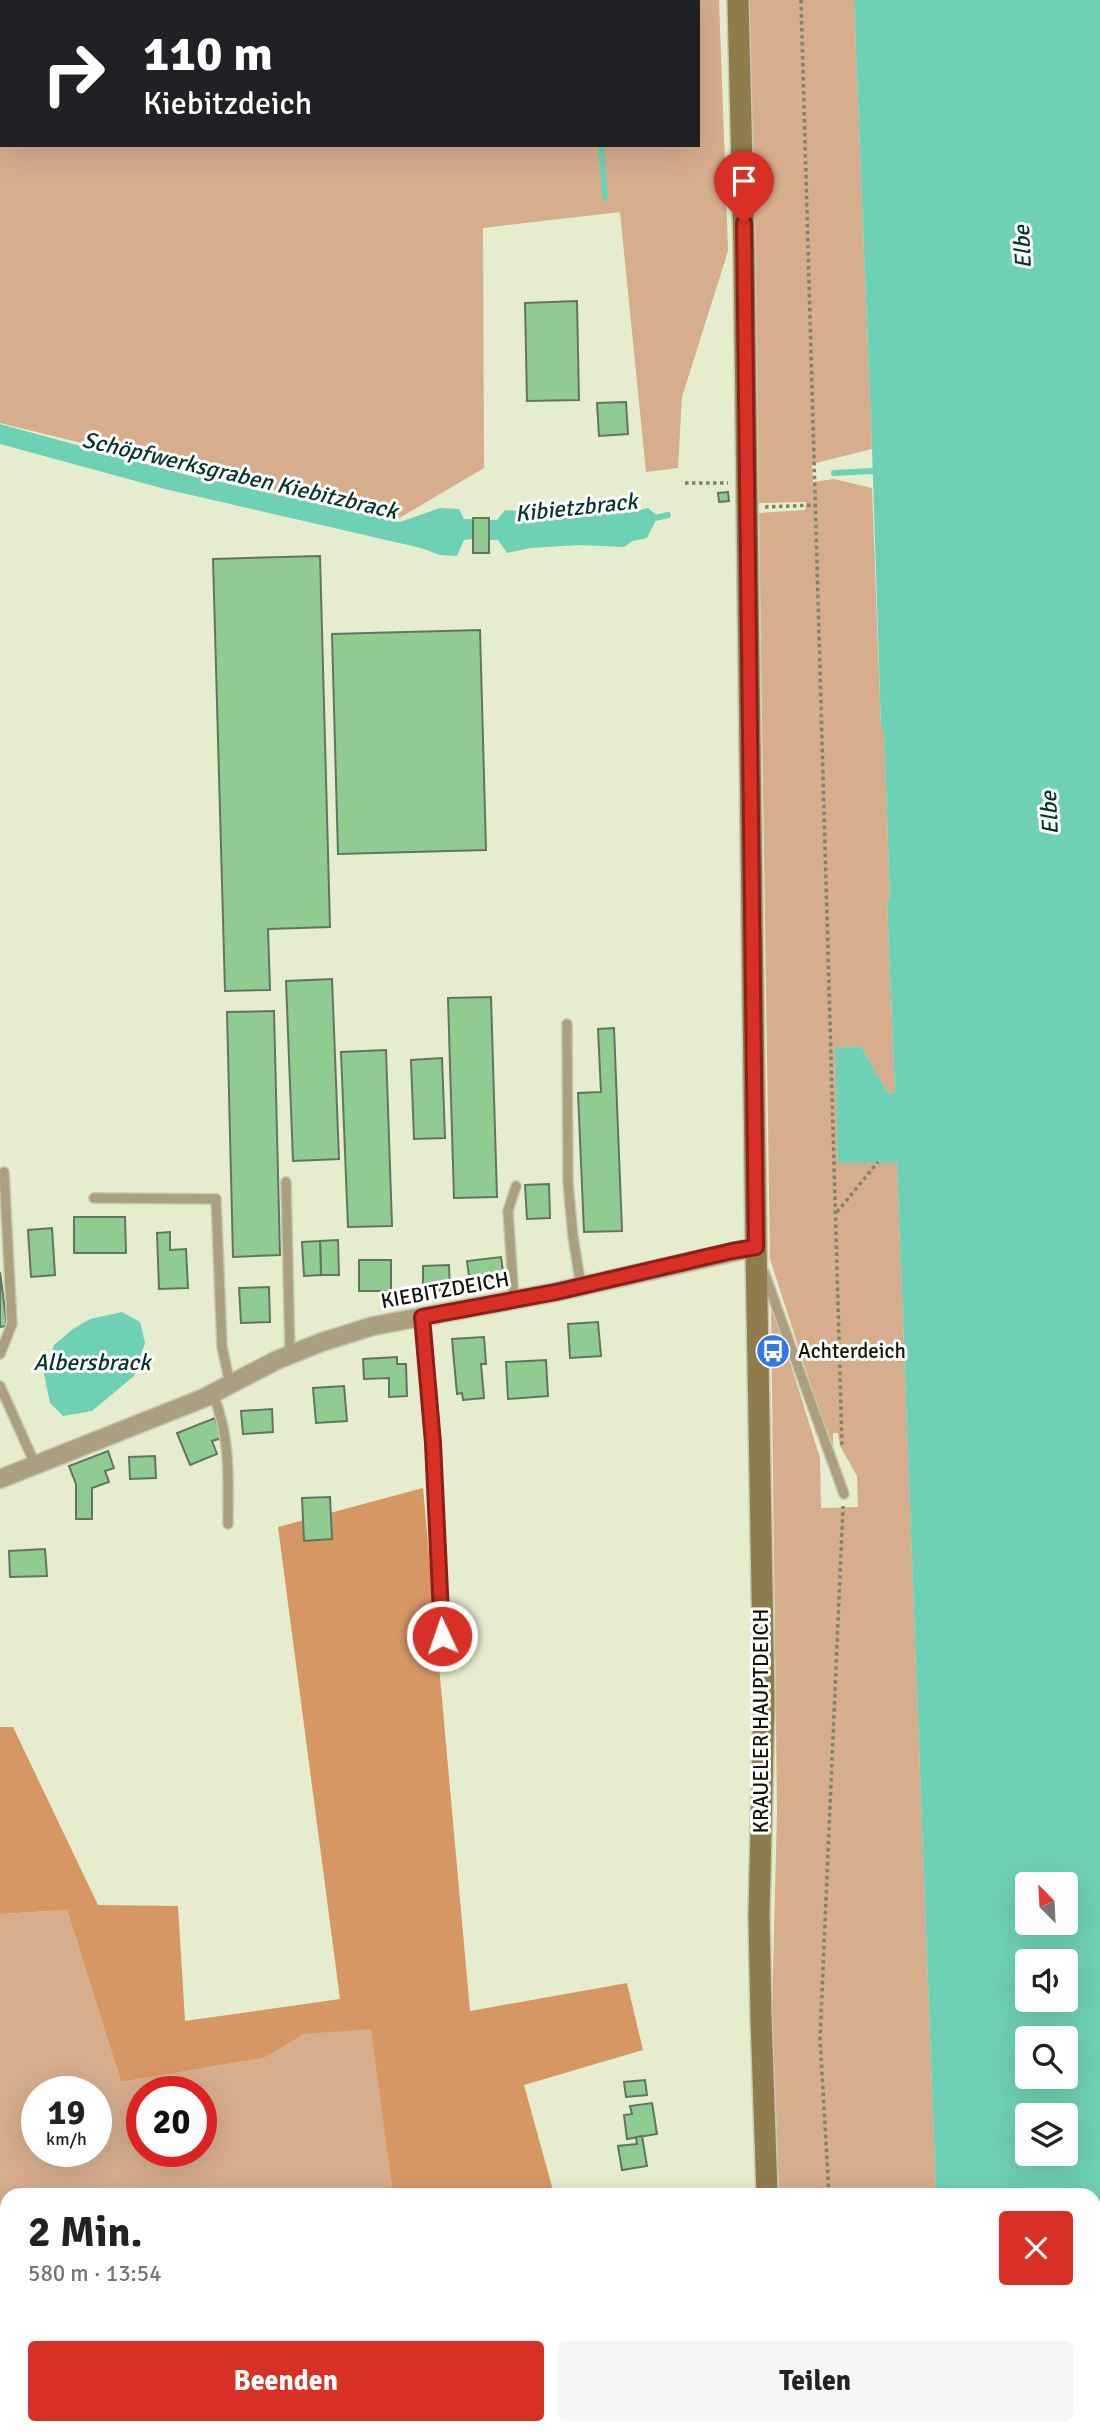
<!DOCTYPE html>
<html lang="de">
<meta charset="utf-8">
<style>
:root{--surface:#fff;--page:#f6f6f6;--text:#222;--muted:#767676;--accent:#d93025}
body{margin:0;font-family:Signika,sans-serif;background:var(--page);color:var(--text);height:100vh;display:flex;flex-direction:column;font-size:26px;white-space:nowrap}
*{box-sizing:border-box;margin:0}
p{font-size:23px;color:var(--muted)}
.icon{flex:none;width:38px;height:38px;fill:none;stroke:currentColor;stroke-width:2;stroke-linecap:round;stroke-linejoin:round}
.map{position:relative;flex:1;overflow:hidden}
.side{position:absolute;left:0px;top:2188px;width:1101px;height:247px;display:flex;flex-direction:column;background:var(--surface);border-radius:21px 21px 0 0;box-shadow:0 7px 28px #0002}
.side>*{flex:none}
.hud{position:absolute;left:0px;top:0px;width:700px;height:147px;box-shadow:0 7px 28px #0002;background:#202124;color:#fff;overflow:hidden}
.needle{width:46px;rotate:336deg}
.tools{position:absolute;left:1015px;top:1872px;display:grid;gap:14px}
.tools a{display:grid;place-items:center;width:63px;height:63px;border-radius:7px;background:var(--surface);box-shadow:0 7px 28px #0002;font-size:35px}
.speed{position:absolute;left:21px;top:2076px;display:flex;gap:14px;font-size:35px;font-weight:700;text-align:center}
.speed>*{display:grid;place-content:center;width:91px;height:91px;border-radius:50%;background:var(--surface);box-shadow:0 7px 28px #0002;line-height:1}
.speed small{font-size:18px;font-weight:400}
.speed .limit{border:10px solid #d22;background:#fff;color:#111}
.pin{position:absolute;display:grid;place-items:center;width:60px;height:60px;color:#fff;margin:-72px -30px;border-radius:50% 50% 50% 0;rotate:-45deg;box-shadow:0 0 7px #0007}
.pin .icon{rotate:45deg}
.me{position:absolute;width:77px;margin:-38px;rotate:357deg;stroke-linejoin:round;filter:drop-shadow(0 0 5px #0008)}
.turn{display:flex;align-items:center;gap:24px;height:147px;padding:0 28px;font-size:32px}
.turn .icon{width:91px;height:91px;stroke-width:2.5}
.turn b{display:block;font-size:49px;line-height:60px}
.round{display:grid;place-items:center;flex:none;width:74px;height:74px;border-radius:7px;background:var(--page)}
.overview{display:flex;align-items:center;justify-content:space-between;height:119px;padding:0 28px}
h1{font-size:42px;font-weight:700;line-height:52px}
.button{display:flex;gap:14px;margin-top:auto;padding:14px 28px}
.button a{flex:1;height:80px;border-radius:7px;background:var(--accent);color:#fff;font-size:28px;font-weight:700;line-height:80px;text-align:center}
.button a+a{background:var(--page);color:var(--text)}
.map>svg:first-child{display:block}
.green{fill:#d6ad8d;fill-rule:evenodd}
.forest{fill:#d69764}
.water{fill:#6ed0b5;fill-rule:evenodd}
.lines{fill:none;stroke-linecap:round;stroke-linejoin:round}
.stream{stroke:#6ed0b5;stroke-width:6}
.building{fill:#90cc92;stroke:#617561;stroke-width:2}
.lane-casing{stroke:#c4c9af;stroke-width:12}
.street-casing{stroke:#c4c9af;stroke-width:21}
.secondary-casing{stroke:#c4c9af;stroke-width:24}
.path{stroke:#7f836e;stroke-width:3.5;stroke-dasharray:3.5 3.5;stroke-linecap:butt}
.lane{stroke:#ac9f80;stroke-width:9}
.street{stroke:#ac9f80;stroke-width:18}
.secondary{stroke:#8f7b4c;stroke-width:21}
.route-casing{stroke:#8d1f18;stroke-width:18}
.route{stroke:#d93025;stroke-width:12}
.labels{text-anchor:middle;stroke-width:6;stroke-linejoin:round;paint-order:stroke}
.street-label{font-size:21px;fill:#12140a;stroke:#fff}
.poi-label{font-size:21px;fill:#12140a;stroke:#fff;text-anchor:start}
.water-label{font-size:23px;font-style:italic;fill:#05352a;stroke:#fff}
</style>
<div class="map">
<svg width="1100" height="2434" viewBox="0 0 1100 2434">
<rect width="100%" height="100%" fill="#e6ecce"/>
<!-- green -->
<g class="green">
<path d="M 0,0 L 719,0 L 728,251 L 682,397 L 678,468 L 646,472 L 620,212 L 483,228 L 484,468 L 396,520 L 0,423 ZM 2,2 L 698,2 L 698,145 L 2,145 Z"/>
<path d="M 749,0 L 854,0 L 872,449 L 812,464 L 813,482 L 834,479 L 872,488 L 881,728 L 884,730 L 890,900 L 887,901 L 895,1092 L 890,1094 L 886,1090 L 861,1046 L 836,1048 L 838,1163 L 897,1162 L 936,2194 L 779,2194 L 772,2012 L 777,1811 L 771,1301 L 820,1458 L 821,1508 L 858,1507 L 857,1476 L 840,1446 L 838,1433 L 833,1433 L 833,1454 L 770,1259 L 759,513 L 805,510 L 806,502 L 759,503 Z"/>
<path d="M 67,1910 L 121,2082 L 264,2058 L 305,2034 L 372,2028 L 393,2194 L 7,2194 L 7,2427 L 423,2427 L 423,2434 L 0,2434 L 0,1914 ZM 37,2091 L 96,2091 L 96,2151 L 37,2151 ZM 142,2091 L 201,2091 L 201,2151 L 142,2151 Z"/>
<path d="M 793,2427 L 947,2427 L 947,2434 L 794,2434 Z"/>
</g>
<!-- forest -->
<g class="forest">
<path d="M 423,1488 L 470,2011 L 627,1983 L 643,2050 L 524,2085 L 554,2194 L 393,2194 L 371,2029 L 305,2034 L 264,2058 L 121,2082 L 67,1910 L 0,1914 L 0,1727 L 13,1727 L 98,1905 L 178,1906 L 185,2021 L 340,1999 L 278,1527 Z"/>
<path d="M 423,2427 L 602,2427 L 603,2434 L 423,2434 Z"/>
</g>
<!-- water -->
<g class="water">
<path d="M 854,0 L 1100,0 L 1100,2434 L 947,2434 L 947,2427 L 1094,2427 L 1094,2194 L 936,2194 L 897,1163 L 838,1163 L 835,1048 L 861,1046 L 886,1090 L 890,1094 L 895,1092 L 887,901 L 890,899 L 884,731 L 881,728 L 872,449 ZM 1027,1885 L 1066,1885 L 1066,1923 L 1027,1923 ZM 1027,1962 L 1066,1962 L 1066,2000 L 1027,2000 ZM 1027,2039 L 1066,2039 L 1066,2077 L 1027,2077 ZM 1027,2116 L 1066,2116 L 1066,2154 L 1027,2154 Z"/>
<path d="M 0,424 L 198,478 L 201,474 L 211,477 L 212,480 L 400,522 L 440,508 L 459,509 L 464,519 L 473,519 L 473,539 L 464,540 L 457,556 L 440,555 L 421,548 L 165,489 L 0,444 Z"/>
<path d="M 648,508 L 658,516 L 647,538 L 633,541 L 624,547 L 579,545 L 531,548 L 507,553 L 498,540 L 489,540 L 489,520 L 497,520 L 505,510 C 546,514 609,519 648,508 Z"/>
<path d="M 122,1312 L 140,1322 L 145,1343 L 134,1376 L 92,1411 L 63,1416 L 50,1403 L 44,1374 L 54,1345 L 73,1329 L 90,1319 Z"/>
</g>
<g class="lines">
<!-- stream -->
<g class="stream">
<path d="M 590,2 L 590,0"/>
<path d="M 601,145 L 605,198"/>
<path d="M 834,473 L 872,471"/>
<path d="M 651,519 L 668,515"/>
</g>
</g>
<!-- building -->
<g class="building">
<path d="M 577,301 L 579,400 L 527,401 L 525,303 Z"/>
<path d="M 626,402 L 628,434 L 599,436 L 597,403 Z"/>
<path d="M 728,492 L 729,501 L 719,502 L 718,493 Z"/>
<rect x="473" y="518" width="16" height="35"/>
<path d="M 320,556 L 330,927 L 268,929 L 270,990 L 225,991 L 213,559 Z"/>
<path d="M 480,630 L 486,850 L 338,854 L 332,634 Z"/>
<path d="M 332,979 L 339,1159 L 293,1161 L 286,981 Z"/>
<path d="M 491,997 L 497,1197 L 454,1198 L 448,998 Z"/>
<path d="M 274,1011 L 280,1255 L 233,1257 L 227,1012 Z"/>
<path d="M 614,1028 L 622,1231 L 584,1232 L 578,1093 L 601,1092 L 598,1029 Z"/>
<path d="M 386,1050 L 392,1226 L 348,1227 L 341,1052 Z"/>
<path d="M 442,1058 L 445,1138 L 414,1139 L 411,1060 Z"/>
<path d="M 549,1184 L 550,1218 L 527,1219 L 525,1185 Z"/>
<path d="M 74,1217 L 125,1217 L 126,1253 L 74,1253 Z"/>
<path d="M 52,1228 L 55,1275 L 31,1277 L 28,1230 Z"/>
<path d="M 170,1232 L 170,1250 L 186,1249 L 188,1288 L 159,1289 L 157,1233 Z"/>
<path d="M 338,1240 L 339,1275 L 321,1275 L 320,1241 Z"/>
<path d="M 320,1241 L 321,1275 L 304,1276 L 302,1242 Z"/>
<path d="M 501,1257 L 504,1279 L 470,1284 L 467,1261 Z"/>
<rect x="359" y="1260" width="32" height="31"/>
<path d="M 449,1265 L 450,1290 L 423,1291 L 423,1266 Z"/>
<path d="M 0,1272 L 7,1326 L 0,1327 Z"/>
<path d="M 269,1287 L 270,1322 L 241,1323 L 239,1288 Z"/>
<path d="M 598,1322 L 601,1356 L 570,1358 L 568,1324 Z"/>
<path d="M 484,1337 L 486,1364 L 481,1364 L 484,1398 L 463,1400 L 462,1393 L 457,1394 L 452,1339 Z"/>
<path d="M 397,1357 L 397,1364 L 406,1364 L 407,1396 L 389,1397 L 389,1378 L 364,1379 L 363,1359 Z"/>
<path d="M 546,1360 L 548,1396 L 508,1399 L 506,1362 Z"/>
<path d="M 344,1386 L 347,1421 L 316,1423 L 313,1388 Z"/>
<path d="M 272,1409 L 273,1432 L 243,1434 L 241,1411 Z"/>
<path d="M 215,1418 L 222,1438 L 212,1441 L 217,1454 L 190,1465 L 177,1433 Z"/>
<path d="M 108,1451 L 114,1468 L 105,1471 L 109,1482 L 92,1488 L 92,1519 L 76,1519 L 76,1484 L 69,1466 Z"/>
<path d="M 155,1456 L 156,1478 L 130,1479 L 129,1457 Z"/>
<path d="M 330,1497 L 332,1539 L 304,1541 L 302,1498 Z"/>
<path d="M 45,1549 L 47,1576 L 10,1577 L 9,1551 Z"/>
<path d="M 645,2080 L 647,2095 L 626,2097 L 624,2082 Z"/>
<path d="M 652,2103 L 657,2134 L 627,2139 L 624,2115 L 632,2114 L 630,2106 Z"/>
<path d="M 642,2136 L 647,2166 L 622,2170 L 618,2146 L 637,2144 L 636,2137 Z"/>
<rect x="649" y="2427" width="41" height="7"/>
</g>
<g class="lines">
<!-- lane casing -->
<g class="lane-casing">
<g id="lane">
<path d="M 567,1024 L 568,1182 L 573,1237 L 581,1286"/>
<path d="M 286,1182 L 290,1354"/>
<path d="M 94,1198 L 216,1199 L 222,1347 L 230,1384"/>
<path d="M 764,1272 L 844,1494"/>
<path d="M 514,1300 L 508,1211 L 516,1186"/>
<path d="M 422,1317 L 433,1443 L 442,1636"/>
<path d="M 0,1354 L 12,1324 L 4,1172"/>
<path d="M 0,1386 L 35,1464"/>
<path d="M 213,1394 C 231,1439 228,1476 228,1524"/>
</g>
</g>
<!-- street casing -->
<g class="street-casing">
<path id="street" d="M 0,1479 L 204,1398 L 277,1360 L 322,1342 L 373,1326 L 556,1292 L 756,1247"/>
</g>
<!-- secondary casing -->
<g class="secondary-casing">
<g id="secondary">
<path d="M 738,0 L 744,249 L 756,1249 L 764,1703 L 759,1915 L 761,2017 L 767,2194"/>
<path d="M 781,2427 L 781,2434"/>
</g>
</g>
<!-- path -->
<g class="path">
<path d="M 801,0 L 842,1446"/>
<path d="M 685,483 L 728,483"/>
<path d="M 765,507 L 815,505"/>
<path d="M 837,1212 L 878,1162"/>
<path d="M 829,2194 L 820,2039 L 843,1506"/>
<path d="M 844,2427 L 844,2434"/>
</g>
<!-- lane -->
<use href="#lane" class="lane"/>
<!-- street -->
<use href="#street" class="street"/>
<!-- secondary -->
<use href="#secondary" class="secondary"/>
</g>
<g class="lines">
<!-- route casing -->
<g class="route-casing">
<path id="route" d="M 442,1636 L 433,1443 L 422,1317 L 556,1292 L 732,1251 L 756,1247 L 744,223"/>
</g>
<!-- route -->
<use href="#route" class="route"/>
</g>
<!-- icons -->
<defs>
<g id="bus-disc" transform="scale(1.75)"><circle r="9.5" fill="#3279e6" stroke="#fff"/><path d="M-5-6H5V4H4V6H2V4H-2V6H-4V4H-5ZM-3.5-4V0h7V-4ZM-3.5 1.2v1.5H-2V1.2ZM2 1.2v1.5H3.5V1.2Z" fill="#fff"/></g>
</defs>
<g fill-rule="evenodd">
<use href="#bus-disc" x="773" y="1351"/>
</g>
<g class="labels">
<!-- street labels -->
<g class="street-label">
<text transform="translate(445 1290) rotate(-10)" y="7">KIEBITZDEICH</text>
<text transform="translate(761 1721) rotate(-90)" y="7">KRAUELER HAUPTDEICH</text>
</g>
<!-- poi labels -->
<g class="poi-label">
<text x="798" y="1358">Achterdeich</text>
</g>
<!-- water labels -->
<g class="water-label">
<text transform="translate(1022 247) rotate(-93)" y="8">Elbe</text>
<text transform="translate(240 475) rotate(13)" y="8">Schöpfwerksgraben Kiebitzbrack</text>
<text transform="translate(576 507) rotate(-6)" y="8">Kibietzbrack</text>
<text transform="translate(1049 813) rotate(-93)" y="8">Elbe</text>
<text x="92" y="1370">Albersbrack</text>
</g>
</g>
</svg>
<div class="tools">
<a><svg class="needle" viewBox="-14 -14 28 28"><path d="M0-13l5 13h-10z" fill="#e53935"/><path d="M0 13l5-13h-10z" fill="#767676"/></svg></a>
<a><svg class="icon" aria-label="sound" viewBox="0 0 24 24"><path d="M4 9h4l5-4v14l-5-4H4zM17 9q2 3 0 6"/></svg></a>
<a><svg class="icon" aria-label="search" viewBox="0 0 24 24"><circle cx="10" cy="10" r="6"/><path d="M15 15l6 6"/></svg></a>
<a><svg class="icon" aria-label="layers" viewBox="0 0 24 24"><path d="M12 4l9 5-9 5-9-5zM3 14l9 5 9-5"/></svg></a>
</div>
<div class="speed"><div>19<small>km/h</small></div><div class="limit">20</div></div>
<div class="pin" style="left:744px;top:223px;background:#d93025"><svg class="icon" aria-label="arrive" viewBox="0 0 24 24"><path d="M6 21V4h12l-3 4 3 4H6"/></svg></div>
<svg class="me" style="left:442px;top:1636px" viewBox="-20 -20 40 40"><circle r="17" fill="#d93025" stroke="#fff" stroke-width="3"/><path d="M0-11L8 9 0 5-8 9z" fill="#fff"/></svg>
<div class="hud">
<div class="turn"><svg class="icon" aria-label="right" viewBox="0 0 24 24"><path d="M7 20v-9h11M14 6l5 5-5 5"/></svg><div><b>110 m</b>Kiebitzdeich</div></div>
</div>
<section class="side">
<div class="overview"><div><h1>2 Min.</h1><p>580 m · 13:54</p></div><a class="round" style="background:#d93025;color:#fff"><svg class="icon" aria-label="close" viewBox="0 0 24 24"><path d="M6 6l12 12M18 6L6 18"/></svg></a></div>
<div class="button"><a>Beenden</a><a>Teilen</a></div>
</section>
</div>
